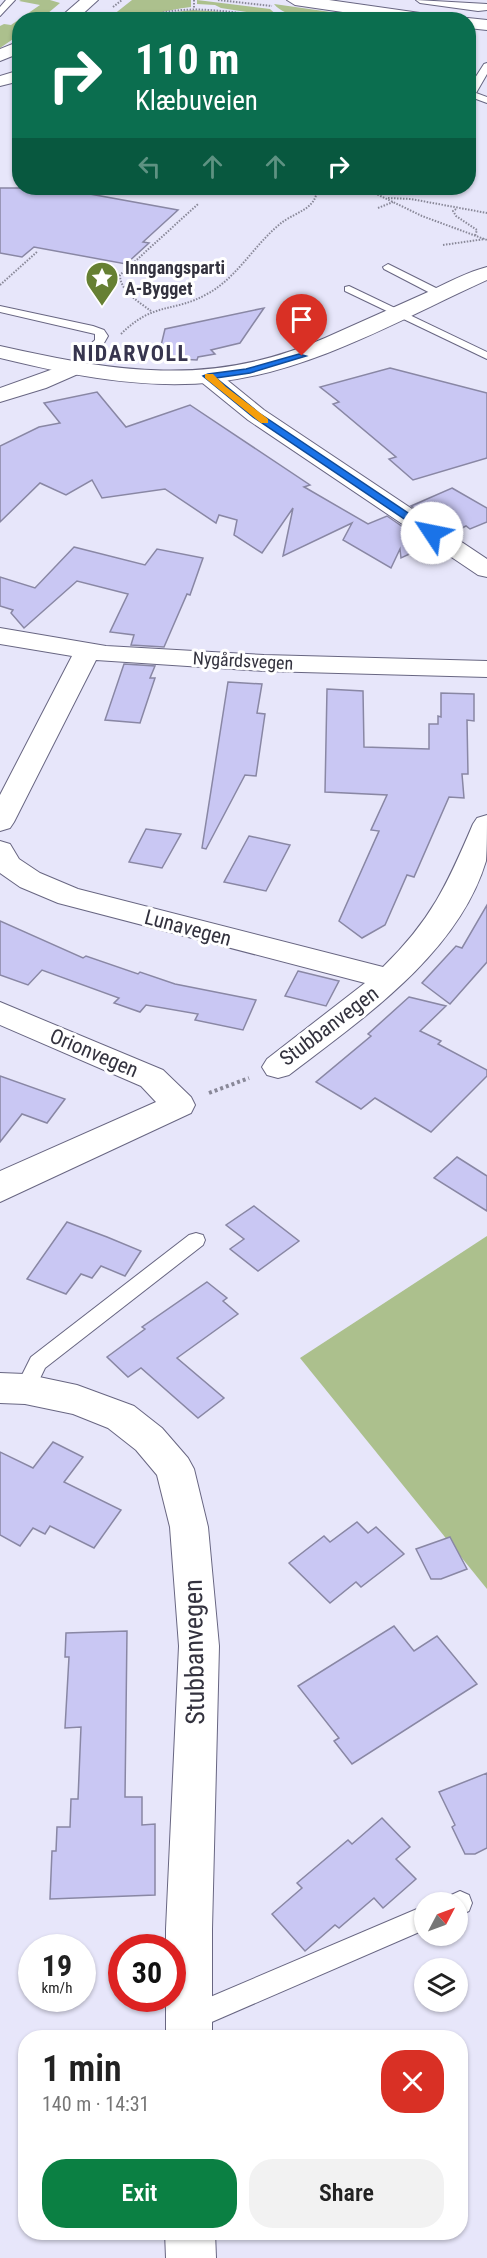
<!DOCTYPE html>
<meta charset="utf-8">
<style>
:root{--surface:#fff;--page:#f2f2f2;--text:#222;--muted:#767676;--accent:#0b8043}
body{margin:0;font-family:"Roboto Condensed",sans-serif;background:var(--page);color:var(--text);height:100vh;display:flex;flex-direction:column;font-size:22px;white-space:nowrap}
*{box-sizing:border-box;margin:0}
p{font-size:20px;color:var(--muted)}
.icon{flex:none;width:33px;height:33px;fill:none;stroke:currentColor;stroke-width:2;stroke-linecap:round;stroke-linejoin:round}
.map{position:relative;flex:1;overflow:hidden}
.side{position:absolute;left:18px;top:2030px;width:450px;height:210px;display:flex;flex-direction:column;background:var(--surface);border-radius:24px;box-shadow:0 2px 4px #0004}
.side>*{flex:none}
.banner{position:absolute;left:12px;top:12px;width:464px;height:183px;border-radius:24px;box-shadow:0 2px 4px #0004;background:#0b6e4f;color:#fff;overflow:hidden}
.needle{width:39px;rotate:49deg}
.controls{position:absolute;left:414px;top:1892px;display:grid;gap:12px}
.controls a{display:grid;place-items:center;width:54px;height:54px;border-radius:50%;background:var(--surface);box-shadow:0 2px 4px #0004;font-size:30px}
.speed{position:absolute;left:18px;top:1934px;display:flex;gap:12px;font-size:30px;font-weight:700;text-align:center}
.speed>*{display:grid;place-content:center;width:78px;height:78px;border-radius:50%;background:var(--surface);box-shadow:0 2px 4px #0004;line-height:1}
.speed small{font-size:15px;font-weight:400}
.speed .limit{border:9px solid #d22;background:#fff;color:#111}
.pin{position:absolute;display:grid;place-items:center;width:51px;height:51px;color:#fff;margin:-62px -26px;border-radius:50% 50% 50% 0;rotate:-45deg;box-shadow:0 0 6px #0007}
.pin .icon{rotate:45deg}
.me{position:absolute;width:66px;margin:-33px;rotate:304deg;stroke-linejoin:round;filter:drop-shadow(0 0 4px #0008)}
.turn{display:flex;align-items:center;gap:21px;height:126px;padding:0 24px;font-size:27px}
.turn .icon{width:78px;height:78px;stroke-width:2.5}
.turn b{display:block;font-size:42px;line-height:51px}
.lanes{display:flex;align-items:center;height:57px;padding:0 24px;background:#0003;justify-content:center;gap:30px;direction:ltr}
.lanes .off{opacity:.35}
.round{display:grid;place-items:center;flex:none;width:63px;height:63px;border-radius:24px;background:var(--page)}
.overview{display:flex;align-items:center;justify-content:space-between;height:102px;padding:0 24px}
h1{font-size:36px;font-weight:600;line-height:45px}
.cta{display:flex;gap:12px;margin-top:auto;padding:12px 24px}
.cta a{flex:1;height:69px;border-radius:24px;background:var(--accent);color:#fff;font-size:24px;font-weight:600;line-height:69px;text-align:center}
.cta a+a{background:var(--page);color:var(--text)}
.map>svg:first-child{display:block}
.green{fill:#acc08d}
.lines{fill:none;stroke-linecap:round;stroke-linejoin:round}
.stream{stroke:#8e8ac0;stroke-width:6}
.building{fill:#c9c7f3;stroke:#8987a4;stroke-width:1.5}
.lane-casing{stroke:#686682;stroke-width:2}
.street-casing{stroke:#686682;stroke-width:2}
.secondary-casing{stroke:#686682;stroke-width:2}
.path-far1{stroke:#898898;stroke-width:2;stroke-dasharray:1.5 1.5;stroke-linecap:butt}
.path{stroke:#898898;stroke-width:4;stroke-dasharray:3 3;stroke-linecap:butt}
.lane{fill:#fff;fill-rule:evenodd}
.street{fill:#fff;fill-rule:evenodd}
.secondary{fill:#fff;fill-rule:evenodd}
.route{fill:#1a73e8;stroke:#114b97;stroke-width:1.5}
.slow{fill:#f59e0b}
.labels{text-anchor:middle;stroke-width:6;stroke-linejoin:round;paint-order:stroke}
.far-poi-label{font-size:18px;font-weight:bold;fill:#33323e;stroke:#fff;text-anchor:start}
.far-street-label{font-size:18px;fill:#33323e;stroke:#fff}
.street-label{font-size:21px;fill:#33323e;stroke:#fff}
.far-district-label{font-size:22px;font-weight:bold;letter-spacing:1.5px;fill:#37354e;stroke:#fff}
.near-street-label{font-size:26px;fill:#33323e;stroke:#fff}
</style>
<div class="map">
<svg width="487" height="2258" viewBox="0 0 487 2258">
<rect width="100%" height="100%" fill="#e7e6fa"/>
<!-- green -->
<g class="green">
<path d="M 21,0 L 50,0 L 60,3 L 41,19 L 20,20 L 19,35 L 0,48 L 0,26 L 4,24 L 11,25 L 40,5 L 19,1 Z"/>
<path d="M 132,0 L 191,0 L 191,7 C 163,10 133,22 108,19 Z"/>
<path d="M 197,0 L 270,9 L 279,17 L 221,8 L 215,5 L 197,4 Z"/>
<path d="M 274,4 L 380,19 L 394,19 C 365,19 292,27 274,4 Z"/>
<path d="M 193,10 L 226,12 L 271,19 L 185,16 L 142,19 L 156,14 Z"/>
<path d="M 487,1236 L 487,1589 L 300,1358 Z"/>
</g>
<g class="lines">
<!-- stream -->
<g class="stream">
<path d="M 170,20 L 200,20"/>
<path d="M 208,20 L 231,20"/>
</g>
</g>
<!-- building -->
<g class="building">
<path d="M 0,188 L 98,188 L 90,194 L 178,210 L 143,242 L 149,243 L 126,264 L 34,247 L 22,257 L 0,253 Z"/>
<path d="M 264,308 L 240,343 L 211,350 L 215,354 L 198,357 L 197,360 L 158,358 L 165,329 Z"/>
<path d="M 390,368 L 487,393 L 487,458 L 413,480 L 389,459 L 396,457 L 333,404 L 339,402 L 320,387 Z"/>
<path d="M 97,392 L 126,427 L 190,405 L 310,485 L 304,487 L 306,488 L 368,524 L 387,516 L 429,545 L 401,558 L 400,549 L 391,568 L 343,540 L 352,523 L 283,556 L 293,508 L 262,553 L 234,535 L 237,520 L 219,515 L 216,523 L 165,489 L 102,498 L 92,480 L 66,495 L 40,483 L 0,522 L 0,446 L 39,427 L 60,423 L 44,403 Z"/>
<path d="M 452,488 L 487,508 L 487,522 L 470,529 L 466,526 L 452,533 L 411,506 Z"/>
<path d="M 74,547 L 145,565 L 157,549 L 203,558 L 190,595 L 187,594 L 164,647 L 131,645 L 134,635 L 110,632 L 128,594 L 77,581 L 24,628 L 11,613 L 13,610 L 0,606 L 0,577 L 35,588 Z"/>
<path d="M 124,664 L 155,666 L 150,678 L 155,678 L 140,723 L 105,720 Z"/>
<path d="M 228,682 L 262,684 L 257,713 L 265,714 L 256,776 L 245,775 L 206,849 L 202,848 Z"/>
<path d="M 327,689 L 363,691 L 364,747 L 429,749 L 429,724 L 438,724 L 438,716 L 441,717 L 441,693 L 474,694 L 474,721 L 467,720 L 468,774 L 462,774 L 464,798 L 449,797 L 414,877 L 407,875 L 385,925 L 362,938 L 339,921 L 379,831 L 371,830 L 387,795 L 325,792 Z"/>
<path d="M 146,829 L 181,834 L 162,868 L 129,862 Z"/>
<path d="M 249,836 L 290,845 L 266,891 L 224,882 Z"/>
<path d="M 487,905 L 487,962 L 450,1004 L 422,983 L 456,946 L 462,948 Z"/>
<path d="M 0,921 L 83,958 L 86,956 L 138,974 L 140,972 L 175,984 L 256,1000 L 243,1030 L 195,1020 L 198,1014 L 146,1005 L 140,1012 L 114,1003 L 119,998 L 42,970 L 28,985 L 0,975 Z"/>
<path d="M 298,971 L 339,981 L 326,1006 L 285,996 Z"/>
<path d="M 409,997 L 446,1006 L 420,1031 L 441,1041 L 438,1044 L 487,1070 L 487,1076 L 431,1132 L 375,1098 L 361,1109 L 316,1082 L 371,1036 L 368,1034 Z"/>
<path d="M 0,1076 L 65,1099 L 47,1123 L 22,1114 L 0,1142 Z"/>
<path d="M 457,1157 L 487,1176 L 487,1211 L 434,1178 Z"/>
<path d="M 254,1206 L 299,1241 L 258,1271 L 230,1249 L 244,1239 L 226,1225 Z"/>
<path d="M 67,1222 L 107,1237 L 141,1251 L 125,1276 L 101,1266 L 92,1278 L 81,1274 L 66,1294 L 27,1279 Z"/>
<path d="M 207,1282 L 227,1298 L 223,1301 L 238,1314 L 177,1358 L 224,1398 L 198,1418 L 141,1368 L 128,1377 L 107,1357 L 145,1329 L 142,1327 Z"/>
<path d="M 53,1442 L 83,1457 L 64,1482 L 121,1510 L 94,1548 L 50,1526 L 45,1534 L 33,1528 L 20,1546 L 0,1535 L 0,1452 L 33,1468 Z"/>
<path d="M 357,1522 L 368,1533 L 376,1527 L 404,1554 L 361,1587 L 356,1582 L 330,1603 L 289,1563 L 324,1536 L 330,1542 Z"/>
<path d="M 450,1537 L 467,1569 L 441,1579 L 431,1579 L 416,1549 Z"/>
<path d="M 394,1626 L 414,1651 L 437,1636 L 477,1684 L 352,1764 L 334,1741 L 339,1738 L 298,1686 Z"/>
<path d="M 127,1631 L 125,1797 L 142,1797 L 142,1825 L 155,1824 L 155,1895 L 50,1899 L 52,1851 L 56,1851 L 57,1827 L 70,1827 L 71,1799 L 78,1799 L 81,1727 L 65,1728 L 69,1657 L 65,1657 L 66,1633 Z"/>
<path d="M 487,1773 L 487,1848 L 475,1854 L 465,1854 L 452,1827 L 455,1825 L 439,1792 Z"/>
<path d="M 382,1818 L 410,1847 L 396,1859 L 416,1879 L 383,1908 L 374,1898 L 339,1928 L 335,1925 L 305,1951 L 272,1914 L 302,1888 L 297,1883 L 348,1840 L 352,1844 Z"/>
</g>
<g class="lines">
<!-- lane casing -->
<g class="lane-casing">
<g id="lane">
<path d="M 6,0 L 15,0 L 0,16 L 0,7 Z"/>
<path d="M 416,0 L 487,4 L 487,10 L 478,11 L 420,3 Z"/>
<path d="M 487,63 L 487,74 L 476,93 L 487,97 L 487,103 L 468,96 L 468,89 L 484,64 Z"/>
<path d="M 388,264 L 444,292 L 446,294 L 444,296 L 436,296 L 384,269 L 383,267 Z"/>
<path d="M 349,286 L 487,352 L 487,359 L 345,291 L 345,287 Z"/>
<path d="M 0,306 L 93,326 L 104,330 L 108,336 L 104,343 L 74,371 L 66,371 L 66,367 L 95,340 L 95,334 L 0,312 Z"/>
<path d="M 196,1233 L 203,1235 L 205,1240 L 203,1245 L 45,1368 L 32,1395 L 25,1397 L 18,1395 L 15,1389 L 31,1357 L 189,1235 Z"/>
<path d="M 460,1891 L 469,1895 L 472,1903 L 469,1911 L 458,1916 L 458,1902 L 447,1902 L 449,1896 Z"/>
<path d="M 424,1906 L 424,1930 L 191,2031 L 182,2027 L 178,2018 L 182,2009 Z"/>
</g>
</g>
<!-- street casing -->
<g class="street-casing">
<g id="street">
<path d="M 287,0 L 329,0 L 434,15 L 442,20 L 397,20 L 295,5 Z"/>
<path d="M 468,18 L 487,20 L 487,30 L 468,28 L 468,20 L 462,20 Z"/>
<path d="M 70,363 L 78,364 L 81,369 L 78,374 L 46,388 L 0,402 L 0,388 Z"/>
<path d="M 208,370 L 216,371 L 264,410 L 487,559 L 487,577 L 478,575 L 248,420 L 200,381 L 197,376 L 200,371 Z"/>
<path d="M 0,628 L 106,646 L 264,655 L 487,661 L 487,677 L 264,671 L 96,660 L 14,822 L 10,828 L 0,831 L 0,795 L 72,656 L 0,644 Z"/>
<path d="M 487,815 C 487,829 487,848 486,861 C 458,954 362,1019 289,1075 L 278,1078 L 267,1075 L 262,1067 L 267,1059 L 365,983 L 58,903 L 20,887 L 0,873 L 0,841 L 10,844 L 19,859 L 40,873 L 78,889 L 383,967 C 431,920 447,885 473,824 L 477,818 Z"/>
<path d="M 0,1002 L 163,1070 L 191,1097 L 195,1105 L 191,1113 L 0,1202 L 0,1171 L 156,1102 L 141,1086 L 0,1025 Z"/>
<path d="M 0,1373 L 25,1374 L 77,1385 L 134,1406 L 162,1428 L 188,1458 L 194,1469 L 208,1527 L 219,1646 L 212,1929 L 212,2037 L 166,2037 L 166,1998 L 172,1998 L 172,1947 L 166,1947 L 166,1929 L 179,1646 L 170,1527 L 157,1475 L 136,1450 L 108,1428 L 73,1414 L 25,1404 L 0,1403 Z"/>
<path d="M 165,2232 L 215,2232 L 216,2258 L 166,2258 Z"/>
</g>
</g>
<!-- secondary casing -->
<g class="secondary-casing">
<g id="secondary">
<path d="M 80,0 L 98,0 L 76,20 L 57,20 Z"/>
<path d="M 20,41 L 20,53 L 0,61 L 0,49 Z"/>
<path d="M 20,70 L 20,81 L 0,86 L 0,76 Z"/>
<path d="M 487,267 L 487,280 C 401,319 311,372 216,382 C 143,390 70,375 0,358 L 0,346 C 116,372 211,388 325,338 C 359,323 394,307 428,292 C 447,283 467,272 487,267 Z"/>
</g>
</g>
<!-- path-far1 -->
<g class="path-far1">
<path d="M 194,0 L 194,9"/>
<path d="M 218,0 L 272,6"/>
<path d="M 113,7 L 122,0"/>
<path d="M 140,20 C 184,0 238,14 285,19"/>
<path d="M 364,188 L 422,216 L 487,240"/>
<path d="M 388,198 L 411,199 L 487,213"/>
<path d="M 378,208 L 393,202"/>
<path d="M 456,209 L 453,211 L 456,216 L 477,230 L 475,236"/>
<path d="M 443,245 L 485,239"/>
<path d="M 0,285 L 38,251"/>
<path d="M 151,311 C 139,302 120,291 120,275 L 198,204"/>
<path d="M 121,334 C 154,301 174,313 207,294 C 237,278 254,245 280,224 C 294,212 317,210 317,188"/>
</g>
<!-- path -->
<path class="path" d="M 209,1093 L 249,1078"/>
<!-- lane -->
<use href="#lane" class="lane"/>
<!-- street -->
<use href="#street" class="street"/>
<!-- secondary -->
<use href="#secondary" class="secondary"/>
</g>
<!-- route -->
<path class="route" d="M 299,354 L 306,356 L 250,373 L 216,378 L 259,413 L 435,531 L 435,535 L 428,535 L 253,417 L 203,376 L 208,374 L 246,369 Z"/>
<!-- slow -->
<path class="slow" d="M 205,374 L 213,374 L 226,387 L 268,419 L 268,423 L 261,423 L 205,378 Z"/>
<!-- icons -->
<defs>
<g id="sight-pin" transform="scale(1.725)"><path d="M0 17L-7.5 6A9.5 9.5 0 1 1 7.5 6Z" fill="#668033" stroke="#fff"/><path d="M0-6L1.8-2.2L6-1.7L2.9 1.2L3.7 5.4L0 3.3L-3.7 5.4L-2.9 1.2L-6-1.7L-1.8-2.2Z" fill="#fff"/></g>
</defs>
<g fill-rule="evenodd">
<use href="#sight-pin" x="102" y="278"/>
</g>
<g class="labels">
<!-- far-poi labels -->
<g class="far-poi-label">
<text x="125" y="274">Inngangsparti<tspan x="125" dy="21">A-Bygget</tspan></text>
</g>
<!-- far-street labels -->
<g class="far-street-label">
<text transform="translate(243 661) rotate(3)" y="6">Nygårdsvegen</text>
</g>
<!-- street labels -->
<g class="street-label">
<text transform="translate(188 928) rotate(15)" y="7">Lunavegen</text>
<text transform="translate(329 1026) rotate(-37)" y="7">Stubbanvegen</text>
<text transform="translate(94 1053) rotate(23)" y="7">Orionvegen</text>
</g>
<!-- far-district labels -->
<g class="far-district-label">
<text x="131" y="361">NIDARVOLL</text>
</g>
<!-- near-street labels -->
<g class="near-street-label">
<text transform="translate(194 1652) rotate(-91)" y="9">Stubbanvegen</text>
</g>
</g>
</svg>
<div class="controls">
<a><svg class="needle" viewBox="-14 -14 28 28"><path d="M0-13l5 13h-10z" fill="#e53935"/><path d="M0 13l5-13h-10z" fill="#767676"/></svg></a>
<a><svg class="icon" aria-label="layers" viewBox="0 0 24 24"><path d="M12 4l9 5-9 5-9-5zM3 14l9 5 9-5"/></svg></a>
</div>
<div class="speed"><div>19<small>km/h</small></div><div class="limit">30</div></div>
<div class="pin" style="left:302px;top:356px;background:#d93025"><svg class="icon" aria-label="arrive" viewBox="0 0 24 24"><path d="M6 21V4h12l-3 4 3 4H6"/></svg></div>
<svg class="me" style="left:432px;top:533px" viewBox="-20 -20 40 40"><circle r="19" fill="#fff"/><path d="M0-13L10 11 0 6-10 11z" fill="#1a73e8"/></svg>
<div class="banner">
<div class="turn"><svg class="icon" aria-label="right" viewBox="0 0 24 24"><path d="M7 20v-9h11M14 6l5 5-5 5"/></svg><div><b>110 m</b>Klæbuveien</div></div>
<div class="lanes"><svg class="icon off" aria-label="left" viewBox="0 0 24 24"><path d="M17 20v-9H6M10 6l-5 5 5 5"/></svg><svg class="icon off" aria-label="ahead" viewBox="0 0 24 24"><path d="M12 20V5M6 11l6-6 6 6"/></svg><svg class="icon off" aria-label="ahead" viewBox="0 0 24 24"><path d="M12 20V5M6 11l6-6 6 6"/></svg><svg class="icon" aria-label="right" viewBox="0 0 24 24"><path d="M7 20v-9h11M14 6l5 5-5 5"/></svg></div>
</div>
<section class="side">
<div class="overview"><div><h1>1 min</h1><p>140 m · 14:31</p></div><a class="round" style="background:#d93025;color:#fff"><svg class="icon" aria-label="close" viewBox="0 0 24 24"><path d="M6 6l12 12M18 6L6 18"/></svg></a></div>
<div class="cta"><a>Exit</a><a>Share</a></div>
</section>
</div>
